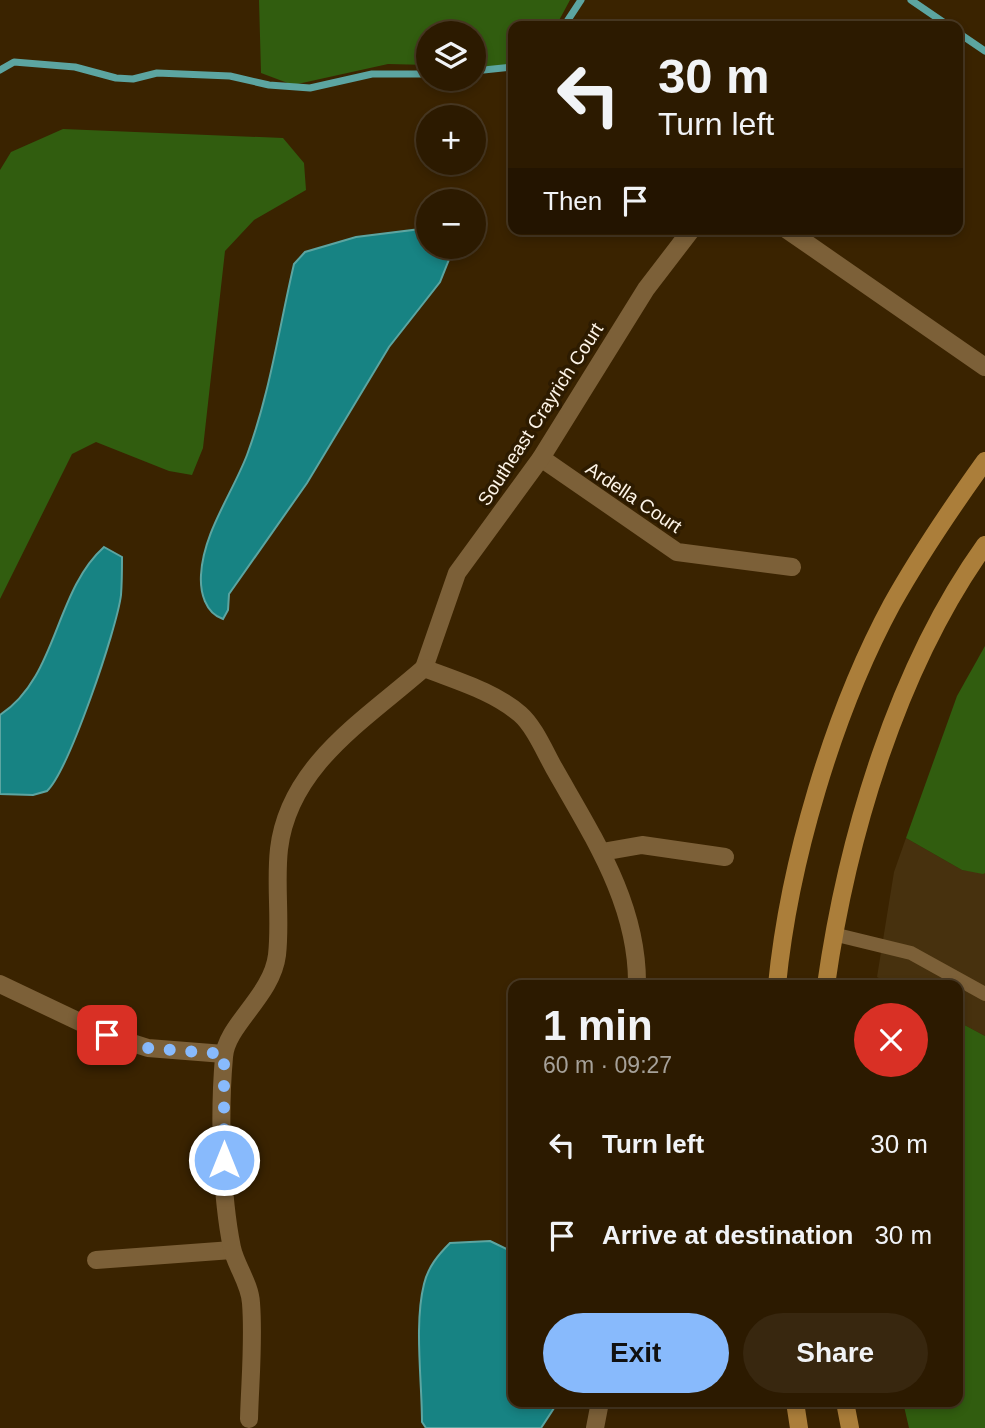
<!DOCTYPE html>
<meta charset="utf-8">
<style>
:root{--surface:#2c1a00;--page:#38270f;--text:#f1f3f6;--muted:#a6a199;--line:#483822;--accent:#88bafc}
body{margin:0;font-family:Arial,sans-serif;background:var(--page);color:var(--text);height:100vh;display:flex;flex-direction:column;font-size:26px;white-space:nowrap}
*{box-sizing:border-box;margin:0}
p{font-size:23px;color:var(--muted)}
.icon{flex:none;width:38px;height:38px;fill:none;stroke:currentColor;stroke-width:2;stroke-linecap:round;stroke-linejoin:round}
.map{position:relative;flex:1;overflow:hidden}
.panel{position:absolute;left:508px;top:980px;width:455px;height:427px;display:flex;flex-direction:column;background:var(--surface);border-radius:14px;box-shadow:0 4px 10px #0003,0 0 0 2px var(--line)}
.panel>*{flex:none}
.hud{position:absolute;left:508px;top:21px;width:455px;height:214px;border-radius:14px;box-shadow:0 4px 10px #0003,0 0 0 2px var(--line);background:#2c1a00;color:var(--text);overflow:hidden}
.controls{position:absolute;left:416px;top:21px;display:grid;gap:14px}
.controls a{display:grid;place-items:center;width:70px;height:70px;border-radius:50%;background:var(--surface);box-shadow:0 4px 10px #0003,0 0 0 2px var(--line);font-size:35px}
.pin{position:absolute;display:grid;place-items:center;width:60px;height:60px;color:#fff;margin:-30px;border-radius:14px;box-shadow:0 4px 10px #0006}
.me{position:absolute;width:77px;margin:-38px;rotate:0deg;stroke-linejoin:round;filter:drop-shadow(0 0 5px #0008)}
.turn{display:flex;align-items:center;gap:24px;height:147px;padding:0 35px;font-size:32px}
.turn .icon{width:91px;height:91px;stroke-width:2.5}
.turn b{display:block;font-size:49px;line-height:60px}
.then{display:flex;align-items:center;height:66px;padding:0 35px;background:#0003;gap:14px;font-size:26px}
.round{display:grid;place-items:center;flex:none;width:74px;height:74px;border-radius:37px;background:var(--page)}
.head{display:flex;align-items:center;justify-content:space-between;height:119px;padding:0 35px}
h1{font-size:42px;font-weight:700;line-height:52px}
.primary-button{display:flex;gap:14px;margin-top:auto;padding:14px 35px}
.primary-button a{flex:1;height:80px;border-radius:42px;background:var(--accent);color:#111;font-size:28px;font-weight:700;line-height:80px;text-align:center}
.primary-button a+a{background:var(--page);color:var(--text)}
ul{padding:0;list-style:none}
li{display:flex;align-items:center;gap:21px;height:91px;padding:0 35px}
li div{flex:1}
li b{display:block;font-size:26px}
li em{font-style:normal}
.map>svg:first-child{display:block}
.built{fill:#47310e}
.green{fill:#315d0f}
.water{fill:#178383;stroke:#5ca5a1;stroke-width:2}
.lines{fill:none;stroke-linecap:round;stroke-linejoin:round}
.stream{stroke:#5ca5a1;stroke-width:7}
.lane{stroke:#7c6038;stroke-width:14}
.street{stroke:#7c6038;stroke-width:18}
.secondary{stroke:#ab7e3a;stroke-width:18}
.route{stroke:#88bafc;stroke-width:12;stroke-dasharray:0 21.6}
.labels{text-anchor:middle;stroke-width:7;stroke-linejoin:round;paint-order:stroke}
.street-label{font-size:19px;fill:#fdf4e7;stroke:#2d1b00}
</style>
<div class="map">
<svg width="985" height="1428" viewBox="0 0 985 1428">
<rect width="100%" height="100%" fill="#3a2300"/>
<!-- built -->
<path class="built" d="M 906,838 L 962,870 L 985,873 L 985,1036 L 957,1021 L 957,985 L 892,985 L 877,977 L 894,872 Z"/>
<!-- green -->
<g class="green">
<path d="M 259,0 L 570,0 L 556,26 L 513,26 L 513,67 L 474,66 L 474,33 L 429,33 L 429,65 L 388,64 L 293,85 L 261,73 Z"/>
<path d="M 63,129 L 283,138 L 304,163 L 306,190 L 254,220 L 225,251 L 203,448 L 192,475 L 169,471 L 96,442 L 72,454 L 0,599 L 0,170 L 11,152 Z"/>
<path d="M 985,646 L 985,873 L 983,874 L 962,870 L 906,838 L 957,696 Z"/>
<path d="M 957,1021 L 985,1036 L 985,1428 L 909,1428 L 903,1402 L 957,1402 Z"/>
</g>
<!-- water -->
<g class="water">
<path d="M 429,228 L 429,247 L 454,247 L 440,282 L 389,347 L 307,483 L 229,594 L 228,610 L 223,619 C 205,613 200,592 201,575 C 203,533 232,494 247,455 C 270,393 279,328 294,264 L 305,252 L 356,237 Z"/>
<path d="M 104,547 L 122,557 C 122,569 122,582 121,595 C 117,628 69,770 47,791 L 33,795 L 0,794 L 0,715 C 58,677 54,592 104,547 Z"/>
<path d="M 490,1241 L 513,1252 L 513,1402 L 558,1402 L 541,1428 L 426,1428 L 422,1422 C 422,1381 414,1324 424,1284 C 428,1267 438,1255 450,1243 Z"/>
</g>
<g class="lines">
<!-- stream -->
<g class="stream">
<path d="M 911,0 L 949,26"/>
<path d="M 564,26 L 581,0"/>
<path d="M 957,32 L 985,51"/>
<path d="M 0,70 L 14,62 L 75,67 L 116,78 L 133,79 L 157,73 L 230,76 L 269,85 L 310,88 L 372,74 L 429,74"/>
<path d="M 474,71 L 513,67"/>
</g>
<!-- lane -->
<path class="lane" d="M 833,934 L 911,953 L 985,994"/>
<!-- street -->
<g class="street">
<path d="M 786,229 L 985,367"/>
<path d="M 541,458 L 677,552 L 792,567"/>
<path d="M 424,668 L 457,573 L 541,458 L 646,289 L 692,229"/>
<path d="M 602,852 L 642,845 L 725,857"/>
<path d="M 0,984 L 107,1035 L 148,1048 L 224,1054"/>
<path d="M 96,1260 L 232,1250"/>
<path d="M 249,1419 C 250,1381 254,1341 251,1303 C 250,1284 236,1266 232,1248 C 221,1194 219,1113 224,1057 C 226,1025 272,996 277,955 C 281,920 275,884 279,849 C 289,765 365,720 424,668 C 457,681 493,691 520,714 C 534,726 545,752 554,768 C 593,837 638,904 637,985"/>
<path d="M 595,1428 L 600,1402"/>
</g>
<!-- secondary -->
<g class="secondary">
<path d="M 777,985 C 789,863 833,713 892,604 C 920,554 952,507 985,461"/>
<path d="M 826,985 C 847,837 897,668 985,545"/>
<path d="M 795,1402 L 799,1428"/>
<path d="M 845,1402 L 850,1428"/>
</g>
</g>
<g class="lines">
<!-- route -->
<path class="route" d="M 107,1035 L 148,1048 L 224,1054 L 224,1160"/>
</g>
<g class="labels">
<!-- street labels -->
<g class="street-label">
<text transform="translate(540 414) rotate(-57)" y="7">Southeast Crayrich Court</text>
<text transform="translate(634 497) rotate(34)" y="7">Ardella Court</text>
</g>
</g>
</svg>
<div class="controls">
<a><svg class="icon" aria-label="layers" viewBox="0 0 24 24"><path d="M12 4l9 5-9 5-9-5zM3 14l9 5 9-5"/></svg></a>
<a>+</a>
<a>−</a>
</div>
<div class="pin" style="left:107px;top:1035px;background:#d93025"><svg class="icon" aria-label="arrive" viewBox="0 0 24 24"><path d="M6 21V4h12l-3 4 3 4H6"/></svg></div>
<svg class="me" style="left:224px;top:1160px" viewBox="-20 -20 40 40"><circle r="17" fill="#88bafc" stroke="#fff" stroke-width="3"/><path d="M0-11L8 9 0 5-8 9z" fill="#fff"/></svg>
<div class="hud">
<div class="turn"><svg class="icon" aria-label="left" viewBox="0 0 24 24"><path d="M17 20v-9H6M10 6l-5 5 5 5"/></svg><div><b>30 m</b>Turn left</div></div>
<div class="then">Then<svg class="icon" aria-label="arrive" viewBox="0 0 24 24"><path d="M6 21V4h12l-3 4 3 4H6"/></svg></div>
</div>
<section class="panel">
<div class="head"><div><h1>1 min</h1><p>60 m · 09:27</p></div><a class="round" style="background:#d93025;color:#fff"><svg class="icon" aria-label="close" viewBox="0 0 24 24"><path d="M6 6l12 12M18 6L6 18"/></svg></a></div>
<ul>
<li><svg class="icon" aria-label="left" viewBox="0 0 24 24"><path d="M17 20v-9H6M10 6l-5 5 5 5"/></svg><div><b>Turn left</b></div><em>30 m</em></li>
<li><svg class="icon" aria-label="arrive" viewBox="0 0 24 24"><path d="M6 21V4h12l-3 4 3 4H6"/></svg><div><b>Arrive at destination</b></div><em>30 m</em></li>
</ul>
<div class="primary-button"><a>Exit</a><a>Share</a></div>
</section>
</div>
